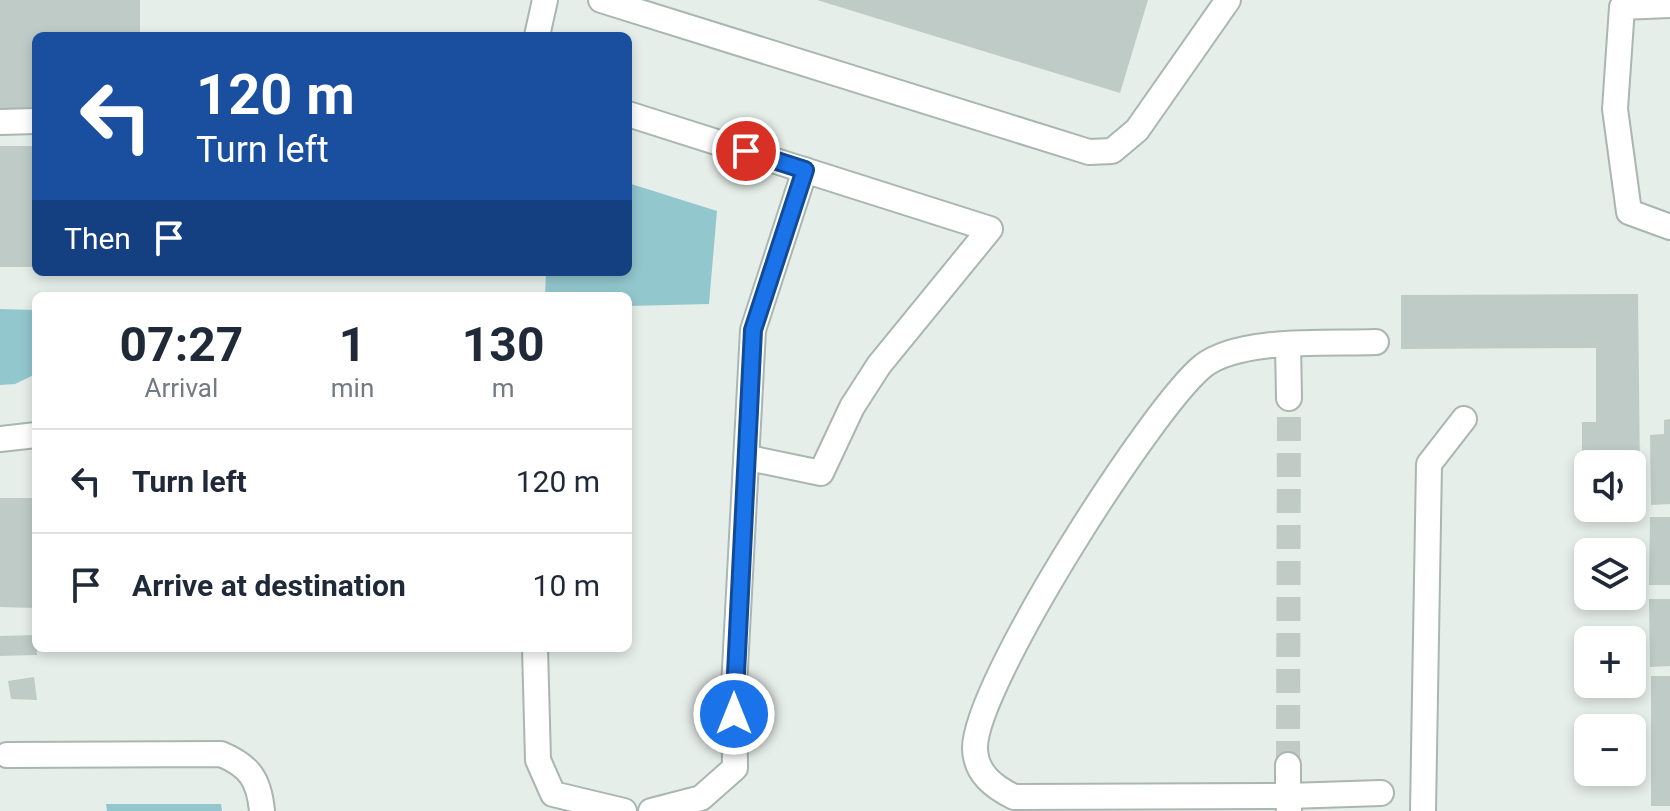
<!DOCTYPE html>
<meta charset="utf-8">
<style>
:root{--surface:#fff;--page:#f2f2f3;--text:#1f2937;--muted:#747a83;--line:#e0e1e3}
body{margin:0;font-family:Roboto,sans-serif;background:var(--page);color:var(--text);height:100vh;display:flex;flex-direction:column;font-size:30px;white-space:nowrap}
*{box-sizing:border-box;margin:0}
p{font-size:26px;color:var(--muted)}
.icon{flex:none;width:44px;height:44px;fill:none;stroke:currentColor;stroke-width:2;stroke-linecap:round;stroke-linejoin:round}
.map{position:relative;flex:1;overflow:hidden}
.drawer{position:absolute;left:32px;top:292px;width:600px;height:360px;display:flex;flex-direction:column;background:var(--surface);border-radius:12px;box-shadow:0 4px 12px #0003}
.drawer>*{flex:none}
.banner{position:absolute;left:32px;top:32px;width:600px;height:244px;border-radius:12px;box-shadow:0 4px 12px #0003;background:#1a4fa0;color:#fff;overflow:hidden}
.controls{position:absolute;left:1574px;top:450px;display:grid;gap:16px}
.controls a{display:grid;place-items:center;width:72px;height:72px;border-radius:12px;background:var(--surface);box-shadow:0 4px 12px #0003;font-size:40px}
.pin{position:absolute;display:grid;place-items:center;width:68px;height:68px;color:#fff;margin:-34px;border:4px solid #fff;border-radius:50%;box-shadow:0 2px 8px #0007}
.me{position:absolute;width:88px;margin:-44px;rotate:0deg;stroke-linejoin:round;filter:drop-shadow(0 0 6px #0008)}
.turn{display:flex;align-items:center;gap:28px;height:168px;padding:0 32px;font-size:36px}
.turn .icon{width:104px;height:104px;stroke-width:2.5}
.turn b{display:block;font-size:56px;line-height:68px}
.then{display:flex;align-items:center;height:76px;padding:0 32px;background:#0003;gap:16px;font-size:30px}
.eta{display:flex;justify-content:space-evenly;align-items:center;height:136px;text-align:center}
.eta b{font-size:48px;font-weight:700;line-height:56px}
ul{padding:0;list-style:none}
li{display:flex;align-items:center;gap:24px;height:104px;padding:0 32px;border-top:2px solid var(--line)}
li div{flex:1}
li b{display:block;font-size:30px}
li em{font-style:normal}
.map>svg:first-child{display:block}
.water{fill:#93c7ce}
.building{fill:#becbc6}
.lines{fill:none;stroke-linecap:round;stroke-linejoin:round}
.minor-tunnel{stroke:#c0cbc6;stroke-width:24;stroke-dasharray:24 12;stroke-linecap:butt}
.minor-casing{stroke:#a9b6b1;stroke-width:28}
.minor{stroke:#fff;stroke-width:24}
.route-casing{stroke:#114b97;stroke-width:20}
.route{stroke:#1a73e8;stroke-width:14}
</style>
<div class="map">
<svg width="1670" height="811" viewBox="0 0 1670 811">
<rect width="100%" height="100%" fill="#e6eeea"/>
<!-- water -->
<g class="water">
<path d="M 628,183 L 717,211 L 709,304 L 628,306 L 628,296 L 545,296 L 546,272 L 628,272 Z"/>
<path d="M 0,309 L 36,310 L 36,374 L 15,384 L 0,385 Z"/>
<path d="M 106,804 L 221,804 L 222,811 L 107,811 Z"/>
</g>
<!-- building -->
<g class="building">
<path d="M 0,0 L 140,0 L 140,36 L 36,36 L 36,111 L 0,111 Z"/>
<path d="M 817,0 L 1148,0 L 1120,93 Z"/>
<rect x="0" y="146" width="36" height="121"/>
<path d="M 1638,294 L 1640,475 L 1632,475 L 1632,464 L 1588,464 L 1588,475 L 1582,476 L 1582,422 L 1596,422 L 1596,348 L 1401,349 L 1401,295 Z"/>
<path d="M 1670,419 L 1670,504 L 1651,505 L 1650,435 L 1664,434 L 1664,420 Z"/>
<path d="M 0,498 L 36,498 L 36,608 L 0,607 Z"/>
<path d="M 1650,517 L 1670,517 L 1670,585 L 1649,585 Z"/>
<path d="M 1649,599 L 1670,599 L 1670,666 L 1650,667 Z"/>
<path d="M 36,635 L 37,655 L 0,656 L 0,636 Z"/>
<rect x="1651" y="676" width="19" height="130"/>
<path d="M 34,677 L 37,700 L 11,699 L 8,681 Z"/>
</g>
<g class="lines">
<!-- minor-tunnel -->
<path class="minor-tunnel" d="M 1288,765 L 1289,398"/>
<!-- minor casing -->
<g class="minor-casing">
<g id="minor">
<path d="M 601,0 L 1089,152 L 1112,151 L 1137,130 L 1228,0"/>
<path d="M 1670,5 L 1622,7 L 1615,109 L 1629,212 L 1670,227"/>
<path d="M 537,36 L 545,0"/>
<path d="M 628,114 L 990,229 L 879,365 L 852,407 L 821,473 L 749,458"/>
<path d="M 0,122 L 36,121"/>
<path d="M 1288,345 L 1289,398"/>
<path d="M 0,439 L 36,435"/>
<path d="M 535,648 L 538,760 L 553,794 L 624,811"/>
<path d="M 7,755 L 221,754 C 250,766 259,780 262,811"/>
<path d="M 1288,765 L 1288,796 L 1381,793"/>
<path d="M 651,811 L 701,798 L 735,768 L 734,687 L 753,330 L 805,170"/>
<path d="M 1289,811 L 1288,796 L 1014,797 C 994,787 976,774 975,749 C 973,687 1152,407 1203,366 C 1240,337 1330,344 1376,342"/>
<path d="M 1423,811 L 1429,464 L 1464,419"/>
</g>
</g>
<!-- minor -->
<use href="#minor" class="minor"/>
</g>
<g class="lines">
<!-- route casing -->
<g class="route-casing">
<path id="route" d="M 734,714 L 753,330 L 805,170 L 746,151"/>
</g>
<!-- route -->
<use href="#route" class="route"/>
</g>
</svg>
<div class="controls">
<a><svg class="icon" aria-label="sound" viewBox="0 0 24 24"><path d="M4 9h4l5-4v14l-5-4H4zM17 9q2 3 0 6"/></svg></a>
<a><svg class="icon" aria-label="layers" viewBox="0 0 24 24"><path d="M12 4l9 5-9 5-9-5zM3 14l9 5 9-5"/></svg></a>
<a>+</a>
<a>−</a>
</div>
<div class="pin" style="left:746px;top:151px;background:#d93025"><svg class="icon" aria-label="arrive" viewBox="0 0 24 24"><path d="M6 21V4h12l-3 4 3 4H6"/></svg></div>
<svg class="me" style="left:734px;top:714px" viewBox="-20 -20 40 40"><circle r="17" fill="#1a73e8" stroke="#fff" stroke-width="3"/><path d="M0-11L8 9 0 5-8 9z" fill="#fff"/></svg>
<div class="banner">
<div class="turn"><svg class="icon" aria-label="left" viewBox="0 0 24 24"><path d="M17 20v-9H6M10 6l-5 5 5 5"/></svg><div><b>120 m</b>Turn left</div></div>
<div class="then">Then<svg class="icon" aria-label="arrive" viewBox="0 0 24 24"><path d="M6 21V4h12l-3 4 3 4H6"/></svg></div>
</div>
<section class="drawer">
<div class="eta">
<div><b>07:27</b><p>Arrival</p></div>
<div><b>1</b><p>min</p></div>
<div><b>130</b><p>m</p></div>
</div>
<ul>
<li><svg class="icon" aria-label="left" viewBox="0 0 24 24"><path d="M17 20v-9H6M10 6l-5 5 5 5"/></svg><div><b>Turn left</b></div><em>120 m</em></li>
<li><svg class="icon" aria-label="arrive" viewBox="0 0 24 24"><path d="M6 21V4h12l-3 4 3 4H6"/></svg><div><b>Arrive at destination</b></div><em>10 m</em></li>
</ul>
</section>
</div>
